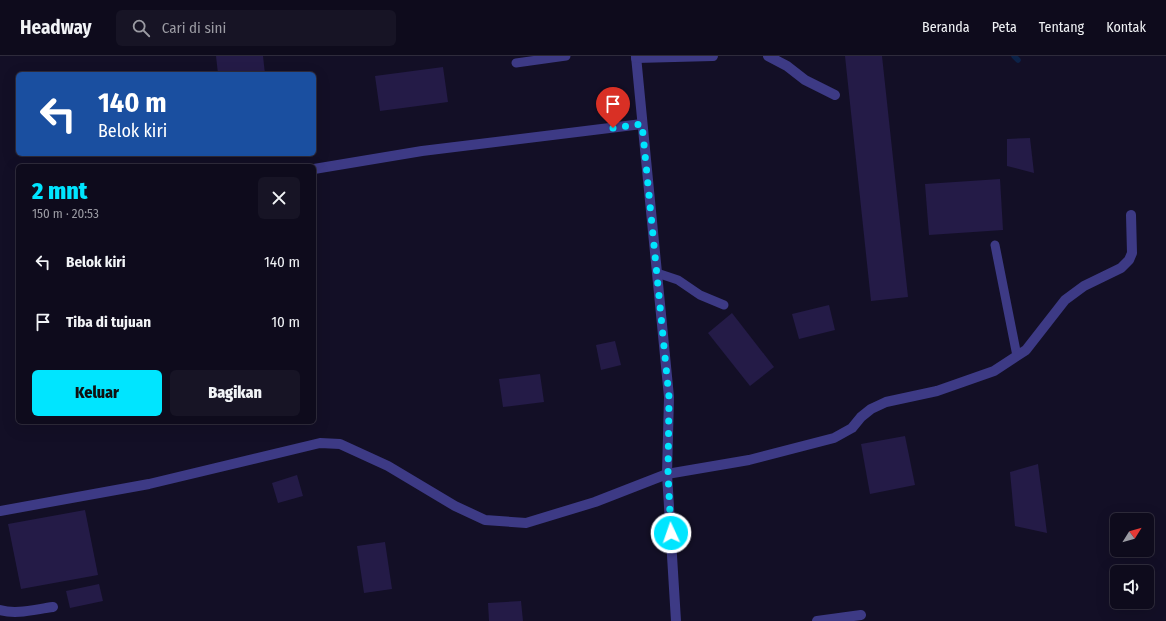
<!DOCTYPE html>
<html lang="id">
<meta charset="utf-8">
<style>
:root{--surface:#0e0b1c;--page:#171425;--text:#f1f3f6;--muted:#9b9ba3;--line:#2e2b3b;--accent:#00e5ff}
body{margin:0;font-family:"Fira Sans Condensed",sans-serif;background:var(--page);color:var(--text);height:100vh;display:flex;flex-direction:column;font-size:15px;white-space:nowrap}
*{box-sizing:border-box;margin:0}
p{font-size:13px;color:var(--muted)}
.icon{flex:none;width:22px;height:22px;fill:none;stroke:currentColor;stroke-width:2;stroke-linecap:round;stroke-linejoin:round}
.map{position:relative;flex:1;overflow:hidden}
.drawer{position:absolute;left:16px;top:108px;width:300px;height:260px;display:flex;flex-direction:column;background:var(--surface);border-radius:6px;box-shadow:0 4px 16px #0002,0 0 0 1px var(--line)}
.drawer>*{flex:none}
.guide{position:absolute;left:16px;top:16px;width:300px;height:84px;border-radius:6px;box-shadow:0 4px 16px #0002,0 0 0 1px var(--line);background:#1a4fa0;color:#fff;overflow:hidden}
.needle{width:26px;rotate:53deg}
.controls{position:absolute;left:1110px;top:457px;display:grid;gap:8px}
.controls a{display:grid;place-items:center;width:44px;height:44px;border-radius:6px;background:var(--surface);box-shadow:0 4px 16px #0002,0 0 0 1px var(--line);font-size:20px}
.pin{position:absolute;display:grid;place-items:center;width:34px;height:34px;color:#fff;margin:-41px -17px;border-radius:50% 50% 50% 0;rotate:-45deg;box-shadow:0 0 4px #0007}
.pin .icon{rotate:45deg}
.me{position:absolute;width:44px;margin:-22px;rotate:357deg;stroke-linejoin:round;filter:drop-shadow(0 0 3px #0008)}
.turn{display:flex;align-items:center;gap:14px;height:84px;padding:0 16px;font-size:18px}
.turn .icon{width:52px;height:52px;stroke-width:2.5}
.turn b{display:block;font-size:28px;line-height:34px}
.round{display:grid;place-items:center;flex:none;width:42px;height:42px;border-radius:6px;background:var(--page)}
.overview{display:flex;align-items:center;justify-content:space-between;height:68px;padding:0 16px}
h1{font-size:24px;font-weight:800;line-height:30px;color:var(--accent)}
.cta{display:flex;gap:8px;margin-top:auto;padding:8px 16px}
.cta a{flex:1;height:46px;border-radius:6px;background:var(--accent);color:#111;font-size:16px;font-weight:800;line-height:46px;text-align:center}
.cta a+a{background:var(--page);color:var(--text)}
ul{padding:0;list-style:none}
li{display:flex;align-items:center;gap:12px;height:60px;padding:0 16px}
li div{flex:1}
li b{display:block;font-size:15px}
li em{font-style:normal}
header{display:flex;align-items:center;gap:24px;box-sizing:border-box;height:56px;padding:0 20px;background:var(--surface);border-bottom:1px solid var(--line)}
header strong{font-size:19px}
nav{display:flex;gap:22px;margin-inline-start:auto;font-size:14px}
.search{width:280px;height:36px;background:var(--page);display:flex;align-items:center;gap:10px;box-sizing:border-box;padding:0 14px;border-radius:6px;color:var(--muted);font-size:15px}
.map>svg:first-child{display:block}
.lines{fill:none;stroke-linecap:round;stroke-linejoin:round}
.stream{stroke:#0c2248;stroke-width:5.5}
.building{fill:#241b47}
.lane{stroke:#3d3a85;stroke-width:9}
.street{stroke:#3d3a85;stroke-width:10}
.route{stroke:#00e5ff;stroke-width:7;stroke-dasharray:0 12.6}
</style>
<header>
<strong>Headway</strong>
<div class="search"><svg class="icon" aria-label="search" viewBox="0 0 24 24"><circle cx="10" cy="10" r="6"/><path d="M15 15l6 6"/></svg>Cari di sini</div>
<nav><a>Beranda</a><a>Peta</a><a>Tentang</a><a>Kontak</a></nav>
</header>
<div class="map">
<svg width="1166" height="565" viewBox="0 0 1166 565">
<rect width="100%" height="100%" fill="#130f26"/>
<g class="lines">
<!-- stream -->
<path class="stream" d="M 1014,0 L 1018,4"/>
</g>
<!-- building -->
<g class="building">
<path d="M 216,0 L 263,0 L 265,18 L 218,18 Z"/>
<path d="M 845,0 L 882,0 L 908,241 L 871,245 Z"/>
<path d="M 443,11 L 448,46 L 380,55 L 375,20 Z"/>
<path d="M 1030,82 L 1034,117 L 1007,110 L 1007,83 Z"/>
<path d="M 1000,123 L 1003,174 L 929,179 L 925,128 Z"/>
<path d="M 829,249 L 835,274 L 799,283 L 792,258 Z"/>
<path d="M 732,257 L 774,311 L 750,330 L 708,277 Z"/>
<path d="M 615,285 L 621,309 L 601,314 L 596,289 Z"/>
<path d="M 540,318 L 544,346 L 503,351 L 499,323 Z"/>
<path d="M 905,380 L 915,429 L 870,438 L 861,388 Z"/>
<path d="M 1038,408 L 1047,477 L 1015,470 L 1010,416 Z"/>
<path d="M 297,419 L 303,440 L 278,447 L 272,427 Z"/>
<path d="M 85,454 L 98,519 L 21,533 L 8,468 Z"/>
<path d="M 385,486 L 392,533 L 364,537 L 357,490 Z"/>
<path d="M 99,528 L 103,545 L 70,552 L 66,535 Z"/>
<path d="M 521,545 L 523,565 L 489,565 L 488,547 Z"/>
</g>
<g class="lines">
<!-- lane -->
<g class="lane">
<path d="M 516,7 L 566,0"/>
<path d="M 995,189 L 1017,300"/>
<path d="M 657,217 L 678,224 L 700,239 L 724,249"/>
</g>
<!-- street -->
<g class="street">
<path d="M 636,0 L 669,341 L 667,418 L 676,565"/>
<path d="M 768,0 L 787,10 L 805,24 L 835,39"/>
<path d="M 636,2 L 713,0"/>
<path d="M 314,113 L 422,95 L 642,68"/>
<path d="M 0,455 L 149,428 L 320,387 L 340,388 L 388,410 L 455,450 L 485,464 L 526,467 L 595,446 L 667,418 L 749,404 L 834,382 L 852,372 L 861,361 L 871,353 L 886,346 L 937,335 L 994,315 L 1026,294 L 1065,244 L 1084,230 L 1121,212 L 1129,204 L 1132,197 L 1131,159"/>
<path d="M 0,554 C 17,559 36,553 53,551"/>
<path d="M 817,565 L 861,559"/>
</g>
</g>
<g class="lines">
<!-- route -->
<path class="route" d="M 613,72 L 642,68 L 669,341 L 668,418 L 671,477"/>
</g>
</svg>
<div class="controls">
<a><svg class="needle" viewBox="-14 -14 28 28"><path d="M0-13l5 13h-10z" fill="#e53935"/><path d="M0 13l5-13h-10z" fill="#9b9ba3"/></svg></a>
<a><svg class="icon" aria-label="sound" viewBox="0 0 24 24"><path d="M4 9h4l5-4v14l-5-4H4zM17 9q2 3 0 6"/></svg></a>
</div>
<div class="pin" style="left:613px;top:72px;background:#d93025"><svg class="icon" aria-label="arrive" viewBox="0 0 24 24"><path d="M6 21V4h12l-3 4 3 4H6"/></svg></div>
<svg class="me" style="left:671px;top:477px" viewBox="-20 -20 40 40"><circle r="17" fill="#00e5ff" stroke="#fff" stroke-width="3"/><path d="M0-11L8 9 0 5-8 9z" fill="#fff"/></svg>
<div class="guide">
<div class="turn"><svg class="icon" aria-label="left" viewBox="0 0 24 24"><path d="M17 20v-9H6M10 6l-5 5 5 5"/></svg><div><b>140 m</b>Belok kiri</div></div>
</div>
<section class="drawer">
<div class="overview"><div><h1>2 mnt</h1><p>150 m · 20:53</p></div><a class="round"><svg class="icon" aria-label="close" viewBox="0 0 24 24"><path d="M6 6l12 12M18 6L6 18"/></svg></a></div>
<ul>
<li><svg class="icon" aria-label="left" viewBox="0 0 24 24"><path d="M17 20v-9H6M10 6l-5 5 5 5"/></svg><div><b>Belok kiri</b></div><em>140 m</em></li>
<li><svg class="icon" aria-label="arrive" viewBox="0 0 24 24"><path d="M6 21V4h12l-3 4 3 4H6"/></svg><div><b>Tiba di tujuan</b></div><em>10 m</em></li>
</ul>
<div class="cta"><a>Keluar</a><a>Bagikan</a></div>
</section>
</div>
